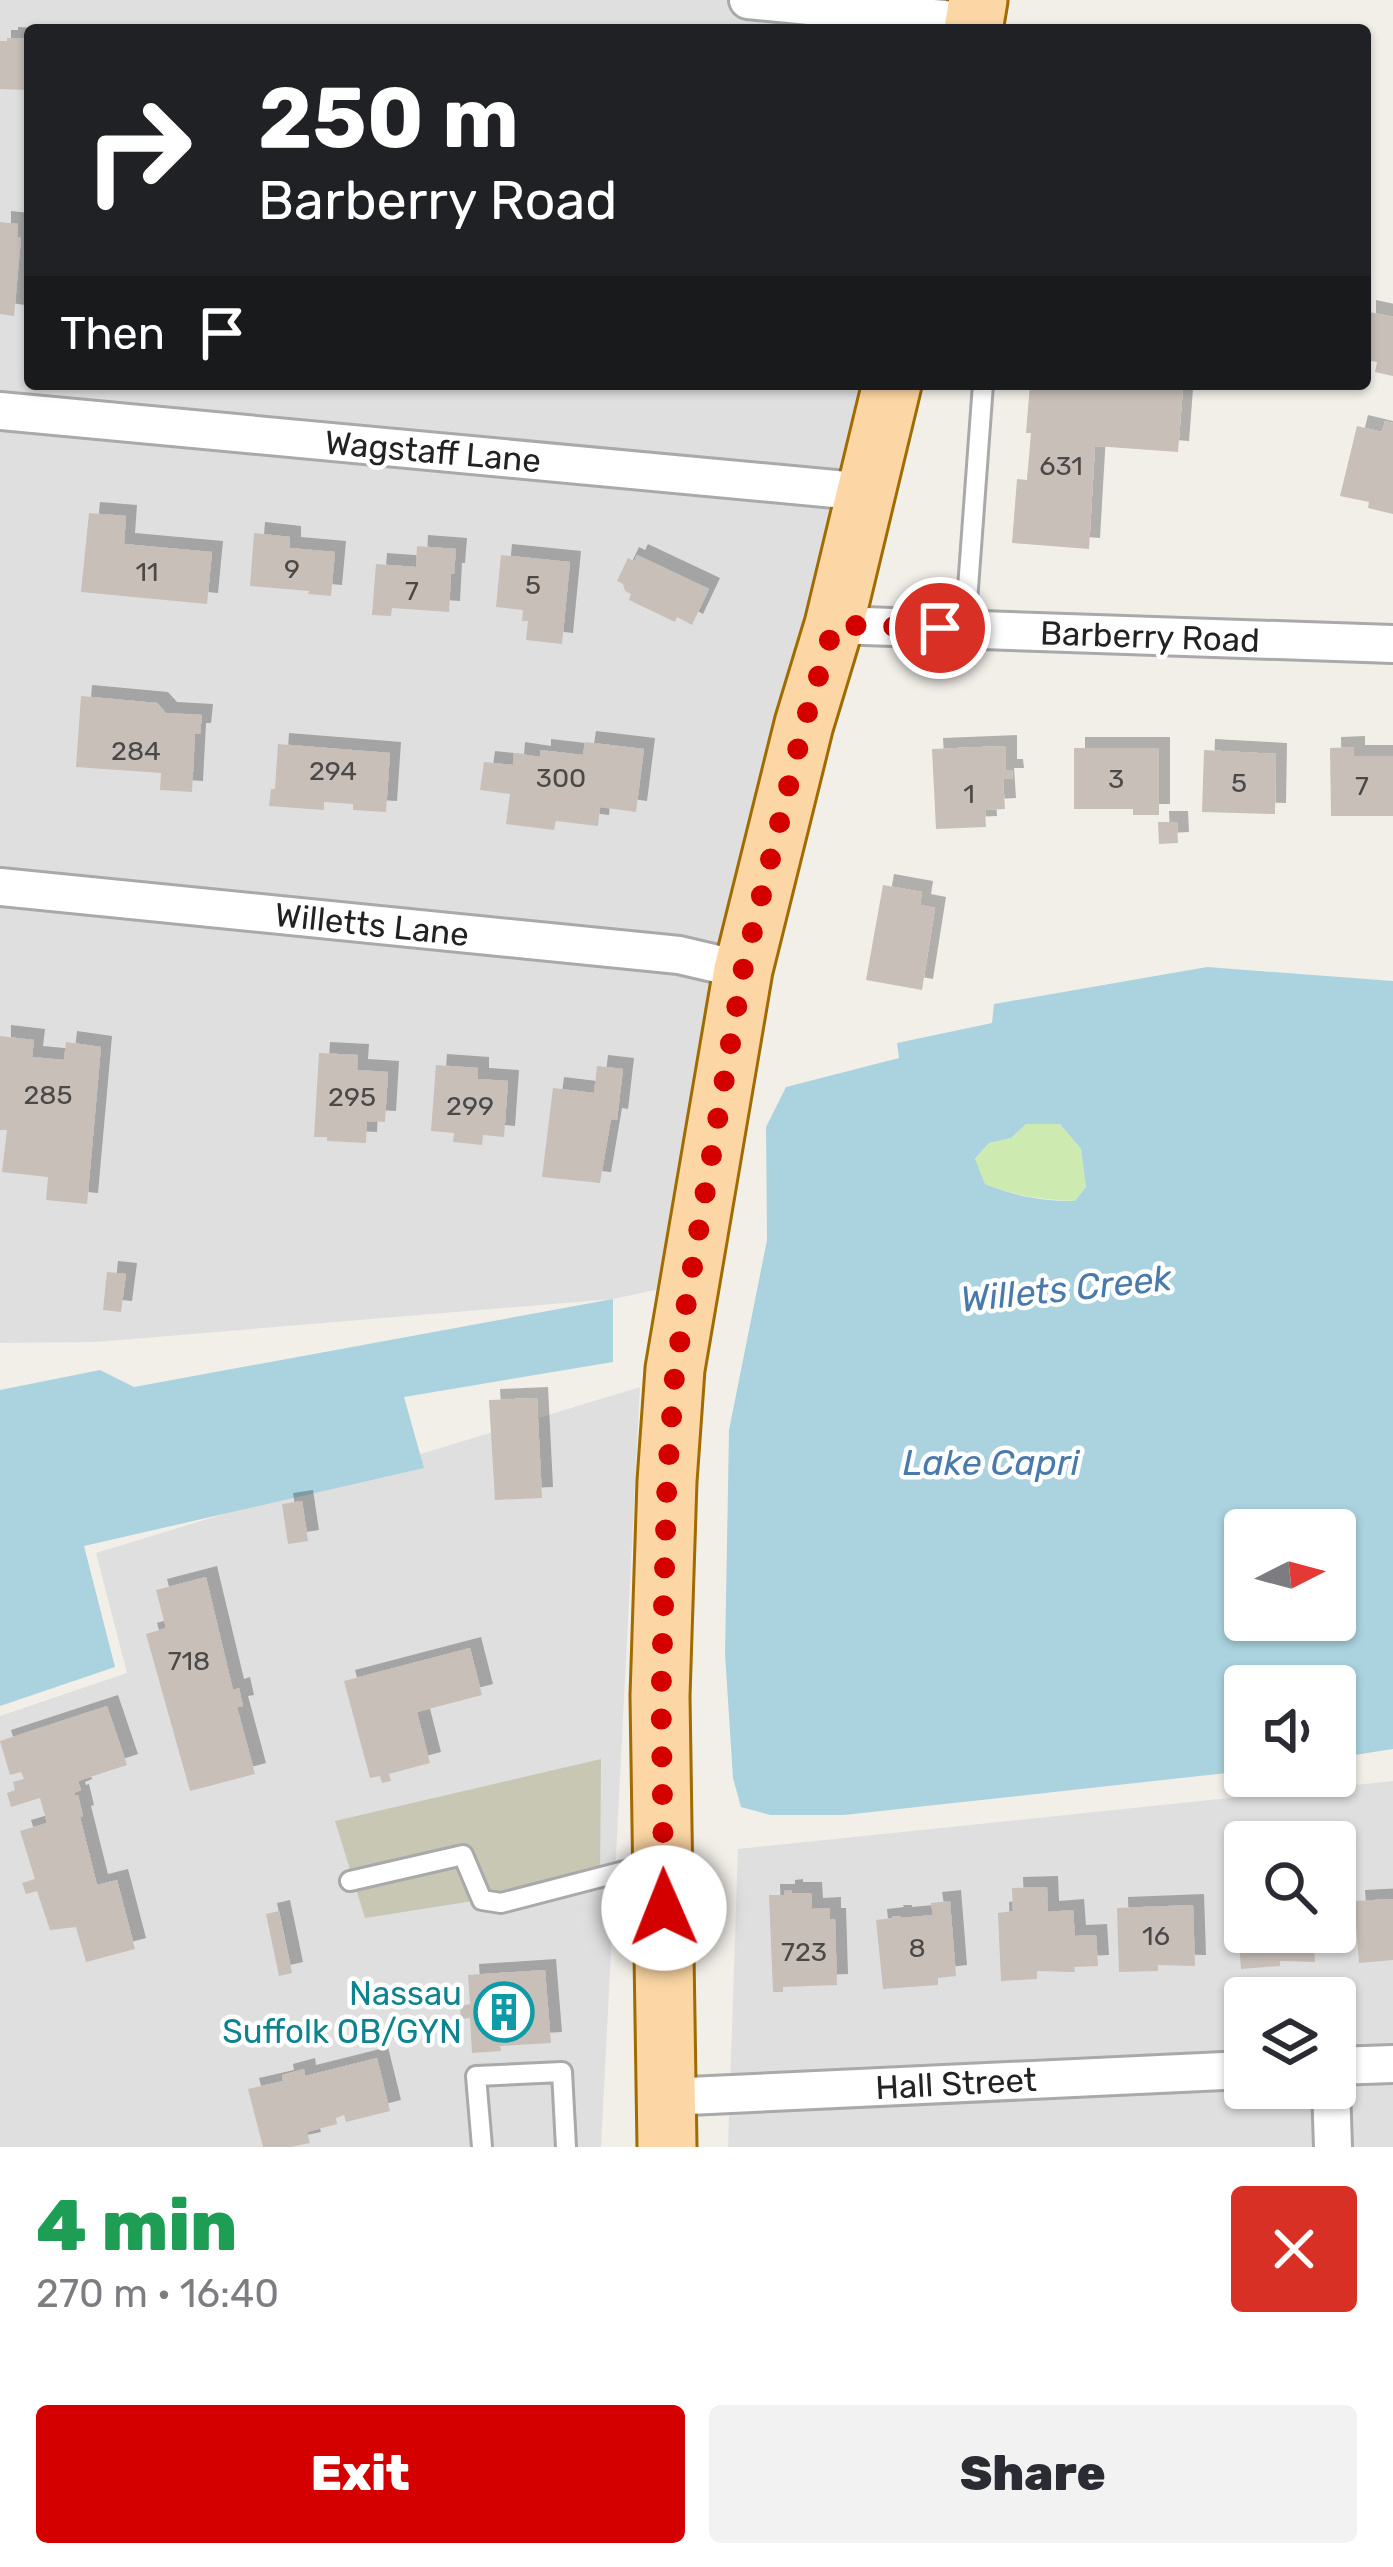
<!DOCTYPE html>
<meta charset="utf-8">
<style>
:root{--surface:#fff;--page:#f2f2f3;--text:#2b2b33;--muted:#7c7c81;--accent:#d40000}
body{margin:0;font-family:Rubik,sans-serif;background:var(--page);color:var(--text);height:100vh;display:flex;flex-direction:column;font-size:45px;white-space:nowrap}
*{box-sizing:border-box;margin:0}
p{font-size:39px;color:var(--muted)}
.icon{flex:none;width:66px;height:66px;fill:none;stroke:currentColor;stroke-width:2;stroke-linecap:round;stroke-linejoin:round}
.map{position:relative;height:2147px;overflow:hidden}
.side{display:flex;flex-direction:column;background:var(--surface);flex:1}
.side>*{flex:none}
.top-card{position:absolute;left:24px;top:24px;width:1347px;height:366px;border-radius:12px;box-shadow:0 3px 9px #0004;background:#202124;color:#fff;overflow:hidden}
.needle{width:78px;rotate:84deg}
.fabs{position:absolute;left:1224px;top:1509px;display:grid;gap:24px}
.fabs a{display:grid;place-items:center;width:132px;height:132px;border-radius:12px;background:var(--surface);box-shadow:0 3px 9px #0004;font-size:60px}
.pin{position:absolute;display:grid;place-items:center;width:102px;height:102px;color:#fff;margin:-51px;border:6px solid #fff;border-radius:50%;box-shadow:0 3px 12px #0007}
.me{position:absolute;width:132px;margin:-66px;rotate:359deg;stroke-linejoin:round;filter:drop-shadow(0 0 9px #0008)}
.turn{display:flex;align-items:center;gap:42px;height:252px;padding:0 36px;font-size:54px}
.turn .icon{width:156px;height:156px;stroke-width:2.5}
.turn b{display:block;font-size:84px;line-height:102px}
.then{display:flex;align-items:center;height:114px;padding:0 36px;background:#0003;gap:24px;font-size:45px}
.round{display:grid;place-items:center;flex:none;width:126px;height:126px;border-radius:12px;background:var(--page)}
.headline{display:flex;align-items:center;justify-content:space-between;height:204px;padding:0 36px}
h1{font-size:72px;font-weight:800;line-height:90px;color:#1e9e55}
.button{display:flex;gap:24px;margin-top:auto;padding:24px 36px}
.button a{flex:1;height:138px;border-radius:12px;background:var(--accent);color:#fff;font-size:48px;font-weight:800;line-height:138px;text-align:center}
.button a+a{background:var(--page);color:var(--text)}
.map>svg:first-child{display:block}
.residential{fill:#e0dfdf;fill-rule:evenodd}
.construction{fill:#c7c7b4}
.grass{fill:#cdebb0}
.water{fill:#aad3df;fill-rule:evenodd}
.building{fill:#c7bfb8;filter:url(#shadow)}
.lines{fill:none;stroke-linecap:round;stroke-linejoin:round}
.lane-casing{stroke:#a9a9a9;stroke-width:24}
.street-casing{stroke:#a9a9a9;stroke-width:42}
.primary-casing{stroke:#a06b00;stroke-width:63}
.lane{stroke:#fff;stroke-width:18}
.street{stroke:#fff;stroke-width:36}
.primary{stroke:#fcd6a4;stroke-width:57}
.route{stroke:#d40000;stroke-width:21;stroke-dasharray:0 37.8}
.labels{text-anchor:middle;stroke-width:9;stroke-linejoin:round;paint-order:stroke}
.number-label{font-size:27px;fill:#4b4948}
.street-label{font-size:33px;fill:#222;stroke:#fff}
.culture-label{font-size:33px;fill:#0d838f;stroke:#fff;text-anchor:end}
.water-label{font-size:36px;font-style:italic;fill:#4a7aab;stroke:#fff}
</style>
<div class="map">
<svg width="1393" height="2147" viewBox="0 0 1393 2147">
<defs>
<filter id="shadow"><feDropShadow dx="11" dy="-11" stdDeviation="0" flood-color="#0004"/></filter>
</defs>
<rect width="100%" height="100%" fill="#f2efe9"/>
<!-- residential -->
<g class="residential">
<path d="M 0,0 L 945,0 L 938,30 L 30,30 L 30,384 L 860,384 L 660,1289 L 613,1299 L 96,1342 L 0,1343 Z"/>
<path d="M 640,1387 L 601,2147 L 0,2147 L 0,1716 L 127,1673 L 96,1553 Z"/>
<path d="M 1393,1781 L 1393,2147 L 728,2147 L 738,1849 ZM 1245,1842 L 1335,1842 L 1335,1932 L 1245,1932 ZM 1245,1998 L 1335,1998 L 1335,2088 L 1245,2088 Z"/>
</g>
<!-- construction -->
<path class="construction" d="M 601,1759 L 600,1881 L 365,1918 L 335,1821 Z"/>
<!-- grass -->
<path class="grass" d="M 1026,1124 L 1060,1124 L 1081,1149 L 1086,1187 L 1075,1201 C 1042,1200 1016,1196 985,1184 L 975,1160 L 989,1143 L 1011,1138 Z"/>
<!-- water -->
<g class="water">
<path d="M 1207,967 L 1393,981 L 1393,1749 L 1335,1758 L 1335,1686 L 1245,1686 L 1245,1771 L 844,1815 L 770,1815 L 741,1807 L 733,1778 L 725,1654 L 729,1430 L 767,1240 L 766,1127 L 786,1087 L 899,1058 L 897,1043 L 992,1023 L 994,1004 ZM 1026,1124 L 1060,1124 L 1081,1149 L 1086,1187 L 1075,1201 C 1042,1201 1015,1196 985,1184 L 975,1159 L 989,1143 L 1011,1138 ZM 1245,1530 L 1335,1530 L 1335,1620 L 1245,1620 Z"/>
<path d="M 613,1299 L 613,1362 L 404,1397 L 424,1468 L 84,1546 L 115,1667 L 0,1706 L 0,1390 L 100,1370 L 134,1387 Z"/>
</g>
<!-- building -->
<g class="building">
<path d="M 7,38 L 30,39 L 30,85 L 27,85 L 27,90 L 0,89 L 0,41 L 7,41 Z"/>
<path d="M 0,222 L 18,224 L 17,237 L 21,238 L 14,316 L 0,314 Z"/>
<path d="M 1365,311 L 1393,317 L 1393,376 L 1375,372 L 1377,362 L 1365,360 Z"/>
<path d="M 1030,384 L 1183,387 L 1178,452 L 1095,446 L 1089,549 L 1012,543 L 1017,479 L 1027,480 L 1031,433 L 1026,433 Z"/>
<path d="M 1385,421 L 1393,423 L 1393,514 L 1368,508 L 1369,502 L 1340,496 L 1357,426 L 1382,432 Z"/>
<path d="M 89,513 L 126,516 L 124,544 L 212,552 L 207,604 L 81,592 Z"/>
<path d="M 254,533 L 290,537 L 290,548 L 335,552 L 331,596 L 308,594 L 309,591 L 250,586 Z"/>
<path d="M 417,546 L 456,549 L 454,574 L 451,574 L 449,612 L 392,608 L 391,616 L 372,615 L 376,564 L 416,567 Z"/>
<path d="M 501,555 L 570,562 L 562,644 L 526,640 L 528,621 L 522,621 L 523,610 L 496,607 Z"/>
<path d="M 637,555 L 709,589 L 692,625 L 677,617 L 675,622 L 629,600 L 631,594 L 625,591 L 623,584 L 617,581 L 628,558 L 634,561 Z"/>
<path d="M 81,696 L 157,703 L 166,713 L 202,715 L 200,734 L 195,734 L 192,792 L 160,790 L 161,773 L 76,767 Z"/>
<path d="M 585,742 L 644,749 L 636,812 L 600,807 L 598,826 L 556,821 L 554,830 L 506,824 L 510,794 L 480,790 L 484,762 L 513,765 L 514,753 L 540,757 L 540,750 L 583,755 Z"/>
<path d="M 278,744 L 390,753 L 386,812 L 353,810 L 353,804 L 324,802 L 324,810 L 269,806 L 271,789 L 275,789 Z"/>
<path d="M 1006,746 L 1006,770 L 1012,770 L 1013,779 L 1003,779 L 1005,809 L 985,810 L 986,827 L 936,829 L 932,749 Z"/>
<path d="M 1354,747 L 1354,756 L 1393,756 L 1393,816 L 1331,816 L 1330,748 Z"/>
<path d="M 1074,748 L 1159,748 L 1159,815 L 1133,815 L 1133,809 L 1074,809 Z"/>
<path d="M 1204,750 L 1276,754 L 1275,814 L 1202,812 Z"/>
<path d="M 1158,822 L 1177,822 L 1178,843 L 1159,844 Z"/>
<path d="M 883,885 L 922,892 L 920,905 L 935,908 L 922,990 L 866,980 Z"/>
<path d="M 0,1036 L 34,1040 L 32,1057 L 64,1060 L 66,1042 L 101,1047 L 87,1204 L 46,1200 L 48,1177 L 2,1172 L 7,1130 L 0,1130 Z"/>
<path d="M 319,1053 L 358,1055 L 357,1070 L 388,1072 L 385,1122 L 367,1121 L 366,1143 L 327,1141 L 327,1137 L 314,1137 Z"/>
<path d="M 436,1065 L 478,1068 L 478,1079 L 508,1081 L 504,1137 L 483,1135 L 482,1145 L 453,1142 L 454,1133 L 431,1131 Z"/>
<path d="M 597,1066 L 623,1069 L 617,1120 L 611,1119 L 600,1183 L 542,1177 L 553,1088 L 594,1093 Z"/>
<path d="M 107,1272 L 126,1274 L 121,1312 L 103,1310 Z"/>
<path d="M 537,1398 L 542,1498 L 495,1500 L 489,1400 Z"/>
<path d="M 302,1501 L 308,1541 L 288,1544 L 282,1504 Z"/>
<path d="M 206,1577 L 233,1690 L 239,1688 L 243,1706 L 237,1707 L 255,1774 L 190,1791 L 146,1634 L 166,1628 L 156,1590 Z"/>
<path d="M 470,1648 L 482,1695 L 417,1712 L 430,1763 L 389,1774 L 391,1781 L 382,1783 L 380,1776 L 370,1778 L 344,1681 Z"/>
<path d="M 107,1706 L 127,1765 L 78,1781 L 81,1790 L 74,1793 L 75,1796 L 78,1795 L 83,1816 L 80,1817 L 97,1885 L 117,1880 L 135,1949 L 86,1962 L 76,1927 L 50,1930 L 37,1891 L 26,1894 L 22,1883 L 35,1879 L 20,1831 L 47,1823 L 40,1798 L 11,1807 L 7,1793 L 15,1790 L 13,1782 L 24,1779 L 21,1772 L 10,1775 L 0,1741 Z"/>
<path d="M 1245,1882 L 1245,1932 L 1313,1932 L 1315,1962 L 1280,1961 L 1280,1966 L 1241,1969 L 1235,1883 Z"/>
<path d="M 1047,1887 L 1048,1912 L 1073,1910 L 1075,1936 L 1096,1935 L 1098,1966 L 1074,1967 L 1075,1972 L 1037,1971 L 1037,1979 L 1001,1981 L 998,1913 L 1013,1911 L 1012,1888 Z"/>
<path d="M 792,1890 L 792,1893 L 811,1893 L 812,1909 L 830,1908 L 830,1919 L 835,1919 L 837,1985 L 783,1987 L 783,1992 L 773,1992 L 769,1895 L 784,1895 L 784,1891 Z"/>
<path d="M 1393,1899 L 1393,1960 L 1359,1963 L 1354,1901 Z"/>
<path d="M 950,1901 L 956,1976 L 938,1978 L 938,1985 L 883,1989 L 876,1920 L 893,1918 L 892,1916 L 901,1916 L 901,1918 L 933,1915 L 931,1903 Z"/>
<path d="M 1193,1905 L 1195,1966 L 1158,1965 L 1158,1971 L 1119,1972 L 1117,1908 Z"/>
<path d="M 279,1911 L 292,1973 L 279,1976 L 266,1914 Z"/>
<path d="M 545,1970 L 551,2043 L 500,2046 L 501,2051 L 472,2053 L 470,2018 L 461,2019 L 460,2006 L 470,2004 L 468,1975 Z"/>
<path d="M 377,2058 L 390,2111 L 346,2122 L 344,2115 L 336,2118 L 337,2124 L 307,2132 L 310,2143 L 291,2147 L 263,2147 L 248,2089 L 283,2081 L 282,2075 L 304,2069 L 305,2076 Z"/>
</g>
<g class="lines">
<!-- lane casing -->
<g class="lane-casing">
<g id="lane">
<path d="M 965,629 L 983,384"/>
<path d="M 350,1881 L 463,1855 L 482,1900 L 501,1903 L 659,1862"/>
<path d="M 482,2147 L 476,2076 L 562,2072 L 566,2147"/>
</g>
</g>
<!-- street casing -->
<g class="street-casing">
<g id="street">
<path d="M 748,0 L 974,22"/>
<path d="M 0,411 L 867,492"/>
<path d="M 834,625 L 1393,644"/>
<path d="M 0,887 L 679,955 L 743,970"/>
<path d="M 1335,2066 L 1393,2064"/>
<path d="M 1331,2088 L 1333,2147"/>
<path d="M 667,2097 L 1245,2070"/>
</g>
</g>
<!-- primary casing -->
<g class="primary-casing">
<g id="primary">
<path d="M 973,30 L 978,0"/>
<path d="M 667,2147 L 660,1696 L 667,1481 L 675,1369 L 743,970 L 804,724 L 834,625 L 892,384"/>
</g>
</g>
<!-- lane -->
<use href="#lane" class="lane"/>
<!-- street -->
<use href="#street" class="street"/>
<!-- primary -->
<use href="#primary" class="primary"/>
</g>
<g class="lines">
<!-- route -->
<path class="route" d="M 664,1908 L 661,1696 L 667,1481 L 675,1370 L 743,970 L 804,724 L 834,625 L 940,628"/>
</g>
<!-- icons -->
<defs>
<g id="building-ring" transform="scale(3)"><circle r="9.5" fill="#fff" stroke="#0f9aa8" stroke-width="1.5"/><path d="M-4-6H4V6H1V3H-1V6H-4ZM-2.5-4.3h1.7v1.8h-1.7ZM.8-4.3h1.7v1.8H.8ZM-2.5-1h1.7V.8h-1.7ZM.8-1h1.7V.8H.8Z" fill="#0f9aa8"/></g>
</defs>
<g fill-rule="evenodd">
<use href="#building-ring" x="504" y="2012"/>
</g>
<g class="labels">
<!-- number labels -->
<g class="number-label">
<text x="1061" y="475">631</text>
<text x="292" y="578">9</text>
<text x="147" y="581">11</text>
<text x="533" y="594">5</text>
<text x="412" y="600">7</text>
<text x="136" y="760">284</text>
<text x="333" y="780">294</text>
<text x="561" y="787">300</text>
<text x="1116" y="788">3</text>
<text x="1239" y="792">5</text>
<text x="1362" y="795">7</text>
<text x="969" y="803">1</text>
<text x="48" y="1104">285</text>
<text x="352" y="1106">295</text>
<text x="470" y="1115">299</text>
<text x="189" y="1670">718</text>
<text x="1156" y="1945">16</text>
<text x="917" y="1957">8</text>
<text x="804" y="1961">723</text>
</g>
<!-- street labels -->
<g class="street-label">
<text transform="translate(433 451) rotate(5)" y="12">Wagstaff Lane</text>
<text transform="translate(1150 636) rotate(2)" y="12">Barberry Road</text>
<text transform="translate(372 924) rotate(6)" y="12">Willetts Lane</text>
<text transform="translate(956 2083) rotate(-3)" y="12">Hall Street</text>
</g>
<!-- culture labels -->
<g class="culture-label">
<text x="462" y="2005">Nassau<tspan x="462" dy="38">Suffolk OB/GYN</tspan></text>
</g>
<!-- water labels -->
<g class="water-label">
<text transform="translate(1066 1288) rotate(-6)" y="13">Willets Creek</text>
<text x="991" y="1475">Lake Capri</text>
</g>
</g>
</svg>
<div class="fabs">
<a><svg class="needle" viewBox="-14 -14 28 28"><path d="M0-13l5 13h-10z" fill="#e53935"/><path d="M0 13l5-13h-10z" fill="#7c7c81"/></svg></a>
<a><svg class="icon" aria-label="sound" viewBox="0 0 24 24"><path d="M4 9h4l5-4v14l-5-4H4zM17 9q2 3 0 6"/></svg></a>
<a><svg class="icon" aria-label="search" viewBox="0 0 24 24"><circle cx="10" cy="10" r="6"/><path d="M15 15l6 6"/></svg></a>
<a><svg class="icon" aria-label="layers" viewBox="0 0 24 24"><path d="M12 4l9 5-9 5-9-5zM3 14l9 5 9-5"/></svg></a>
</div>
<div class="pin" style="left:940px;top:628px;background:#d93025"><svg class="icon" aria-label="arrive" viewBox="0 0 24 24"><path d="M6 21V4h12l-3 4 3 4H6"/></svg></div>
<svg class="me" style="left:664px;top:1908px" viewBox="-20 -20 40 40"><circle r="19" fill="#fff"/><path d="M0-13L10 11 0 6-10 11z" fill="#d40000"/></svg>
<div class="top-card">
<div class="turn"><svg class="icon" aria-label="right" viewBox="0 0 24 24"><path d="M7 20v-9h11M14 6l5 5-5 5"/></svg><div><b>250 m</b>Barberry Road</div></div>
<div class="then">Then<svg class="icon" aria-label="arrive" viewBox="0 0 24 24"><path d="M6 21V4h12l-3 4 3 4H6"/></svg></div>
</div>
</div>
<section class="side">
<div class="headline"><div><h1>4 min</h1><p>270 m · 16:40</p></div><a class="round" style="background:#d93025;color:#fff"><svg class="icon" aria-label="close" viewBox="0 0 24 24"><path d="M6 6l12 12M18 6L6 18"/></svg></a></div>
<div class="button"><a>Exit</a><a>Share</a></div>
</section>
